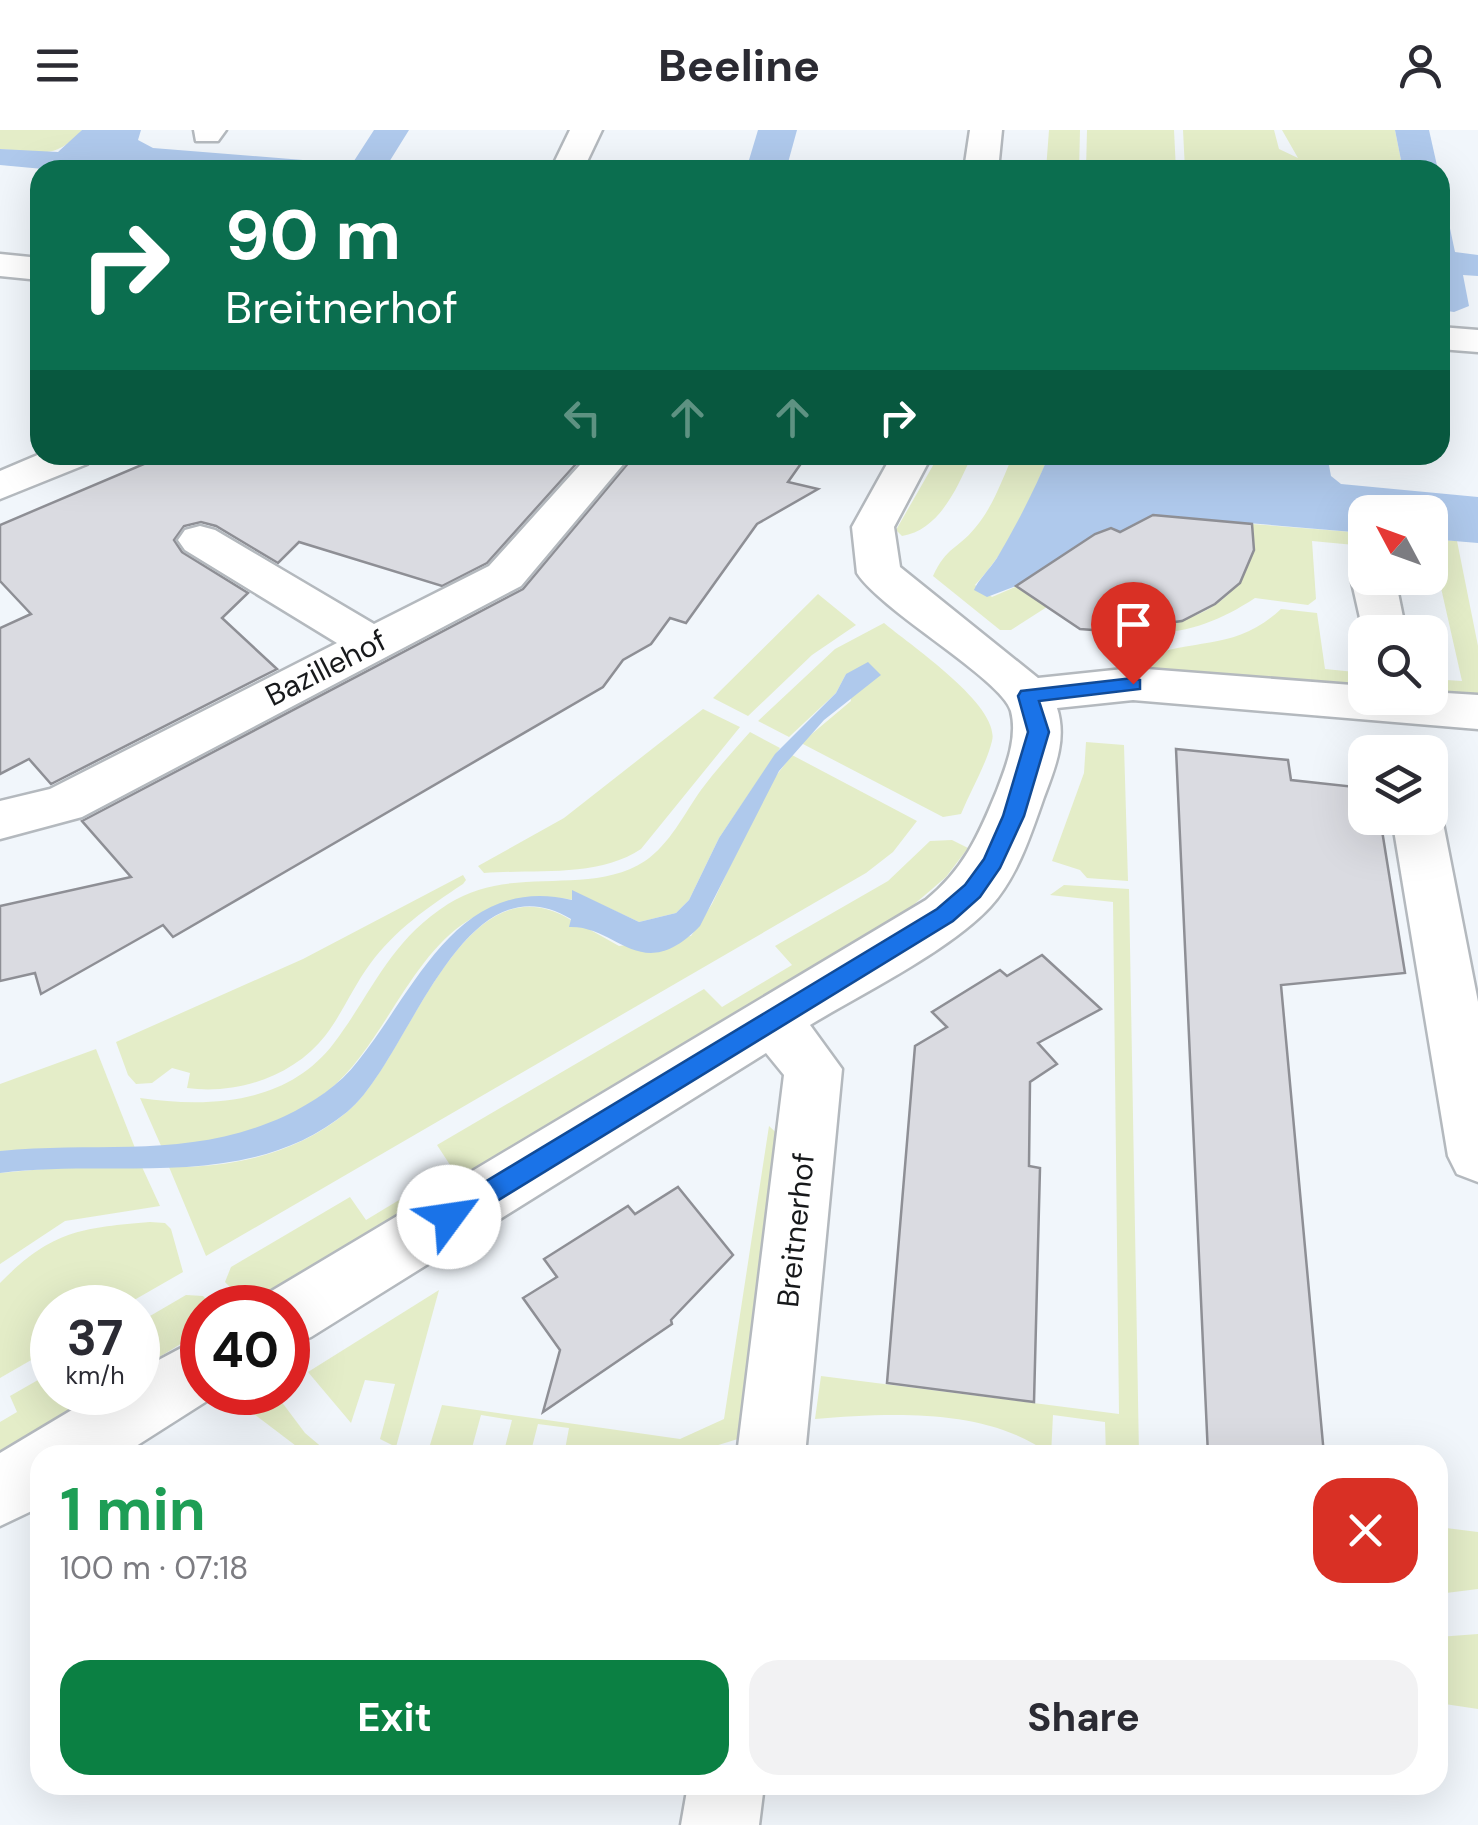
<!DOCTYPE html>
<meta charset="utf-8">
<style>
:root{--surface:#fff;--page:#f2f2f3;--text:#2b2b33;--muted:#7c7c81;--accent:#0b8043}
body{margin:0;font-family:"DM Sans",sans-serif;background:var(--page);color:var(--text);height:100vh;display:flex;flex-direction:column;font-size:38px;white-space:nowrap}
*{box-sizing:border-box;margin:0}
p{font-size:32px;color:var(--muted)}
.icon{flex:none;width:55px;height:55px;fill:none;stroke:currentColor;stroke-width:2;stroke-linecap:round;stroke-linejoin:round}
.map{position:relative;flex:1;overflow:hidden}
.side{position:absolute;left:30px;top:1315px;width:1418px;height:350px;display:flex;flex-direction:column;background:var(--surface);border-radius:30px;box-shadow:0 10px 40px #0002}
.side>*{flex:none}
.guide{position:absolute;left:30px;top:30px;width:1420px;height:305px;border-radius:30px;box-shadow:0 10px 40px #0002;background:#0b6e4f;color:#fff;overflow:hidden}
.needle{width:65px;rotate:311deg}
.tools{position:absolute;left:1348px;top:365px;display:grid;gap:20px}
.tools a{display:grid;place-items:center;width:100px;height:100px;border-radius:20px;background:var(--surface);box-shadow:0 10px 40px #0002;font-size:50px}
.speed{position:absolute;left:30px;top:1155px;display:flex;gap:20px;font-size:50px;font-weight:700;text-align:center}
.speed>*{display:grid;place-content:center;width:130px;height:130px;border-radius:50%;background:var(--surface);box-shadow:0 10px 40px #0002;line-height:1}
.speed small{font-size:25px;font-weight:400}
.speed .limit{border:15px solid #d22;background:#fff;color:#111}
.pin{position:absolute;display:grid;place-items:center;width:85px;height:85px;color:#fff;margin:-102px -42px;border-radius:50% 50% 50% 0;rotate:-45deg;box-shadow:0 0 10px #0007}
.pin .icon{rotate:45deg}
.me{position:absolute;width:110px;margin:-55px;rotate:59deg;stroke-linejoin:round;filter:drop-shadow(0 0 8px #0008)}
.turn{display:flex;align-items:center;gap:35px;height:210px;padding:0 30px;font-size:45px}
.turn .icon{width:130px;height:130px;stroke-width:2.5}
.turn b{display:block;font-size:70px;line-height:85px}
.lanes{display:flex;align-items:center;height:95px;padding:0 30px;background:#0003;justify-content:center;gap:50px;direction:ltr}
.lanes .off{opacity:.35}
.round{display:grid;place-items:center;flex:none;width:105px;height:105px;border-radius:30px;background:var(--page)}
.headline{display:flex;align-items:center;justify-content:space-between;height:170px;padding:0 30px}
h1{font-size:60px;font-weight:700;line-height:75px;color:#1e9e55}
.action{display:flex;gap:20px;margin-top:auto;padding:20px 30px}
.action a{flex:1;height:115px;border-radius:30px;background:var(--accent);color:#fff;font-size:40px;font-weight:700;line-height:115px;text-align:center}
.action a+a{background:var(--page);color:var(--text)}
header{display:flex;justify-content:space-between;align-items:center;height:130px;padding:0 30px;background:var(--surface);font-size:45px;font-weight:700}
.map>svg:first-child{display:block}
.green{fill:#e4edc8}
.water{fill:#afc9ec}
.building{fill:#dadbe1;stroke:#8e8f95;stroke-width:2.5}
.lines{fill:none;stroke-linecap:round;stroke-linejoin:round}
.minor-casing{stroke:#b4b9be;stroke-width:5}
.minor{fill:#fff;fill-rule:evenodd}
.route{fill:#1a73e8;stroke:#114b97;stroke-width:2.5}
.labels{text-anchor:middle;stroke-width:10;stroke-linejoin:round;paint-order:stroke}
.street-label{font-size:30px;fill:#17191b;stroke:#fff}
</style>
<header><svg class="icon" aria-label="menu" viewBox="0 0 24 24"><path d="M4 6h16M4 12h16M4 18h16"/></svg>Beeline<svg class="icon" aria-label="person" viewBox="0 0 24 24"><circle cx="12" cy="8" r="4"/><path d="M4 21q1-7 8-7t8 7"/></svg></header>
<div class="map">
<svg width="1478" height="1695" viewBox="0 0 1478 1695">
<rect width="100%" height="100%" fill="#f1f6fb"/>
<!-- green -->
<g class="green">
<path d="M 0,0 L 82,0 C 55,31 38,22 0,19 Z"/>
<path d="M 1049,0 L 1080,0 L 1079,40 L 1046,40 Z"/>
<path d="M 1087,0 L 1174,0 L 1176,40 L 1086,40 Z"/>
<path d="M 1183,0 L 1274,0 L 1279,19 L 1298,28 L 1282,0 L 1395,0 L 1403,40 L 1185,40 Z"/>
<path d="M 939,325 L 972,325 C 958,356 940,400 902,406 L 896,400 Z"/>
<path d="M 1013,325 L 1049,325 C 1030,370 1010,419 975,455 L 992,467 L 1022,454 L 1050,475 L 1011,500 L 1000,500 L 933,446 C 947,416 957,420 975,398 C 993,377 1002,350 1013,325 Z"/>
<path d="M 1252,394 L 1365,403 L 1365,416 L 1312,411 L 1316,469 L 1308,475 L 1255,468 C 1214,495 1171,510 1121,500 C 1189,497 1258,473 1252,394 Z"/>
<path d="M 1430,409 L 1457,411 L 1478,516 L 1478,572 L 1424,568 L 1430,568 L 1430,549 L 1462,551 Z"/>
<path d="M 818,464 L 856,495 L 812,525 L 748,586 L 713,568 Z"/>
<path d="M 1281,479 L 1317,483 L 1325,539 L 1365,543 L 1365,562 L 1149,539 L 1143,534 L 1143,528 C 1195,507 1235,522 1281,479 Z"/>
<path d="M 884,493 C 909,514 1001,576 992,611 C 986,635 971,660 961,684 L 943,687 L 801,613 L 851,571 L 846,544 L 836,563 L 789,607 L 758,591 L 835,519 Z"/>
<path d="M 703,579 L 740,597 L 641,719 C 598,748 533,739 484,743 L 478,736 L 564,688 Z"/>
<path d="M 750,602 L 780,618 L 719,708 L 689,770 L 676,783 L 639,792 L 572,761 L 573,770 C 550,765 535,770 513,776 C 500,780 481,782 469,790 C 409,827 383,916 328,961 C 284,996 216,1015 162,1018 L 140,968 C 210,978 288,974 334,913 C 374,860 388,813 448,774 C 512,733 588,768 645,731 C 670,714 684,684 701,660 C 716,640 733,621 750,602 Z"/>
<path d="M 1086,612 L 1124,615 L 1128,751 L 1087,748 L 1080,740 L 1052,731 L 1084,643 Z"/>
<path d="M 792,625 L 917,691 L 893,722 L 866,743 L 206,1126 L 169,1037 C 232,1038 297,1024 347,982 C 409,931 461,723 571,790 L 570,796 L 587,798 L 619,816 L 691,806 L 712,774 L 769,655 Z"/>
<path d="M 952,710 L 968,718 L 946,747 L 911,777 L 247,1175 L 225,1152 L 231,1137 L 350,1067 L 366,1090 L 452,1038 L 437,1015 L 704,859 L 722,877 L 792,835 L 775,816 L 888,751 L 930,711 Z"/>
<path d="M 463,745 L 466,750 L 463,754 C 428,777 395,800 370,834 C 353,857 342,884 325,906 C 294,946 237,965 187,958 L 190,943 L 172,938 L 152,953 L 136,954 L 128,945 L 116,912 L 303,829 Z"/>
<path d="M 1064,755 L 1129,759 L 1139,1325 L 1106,1325 L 1105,1292 L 1053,1285 L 1051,1325 C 988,1277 889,1283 815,1289 L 821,1246 L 1119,1284 L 1113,772 L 1050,765 Z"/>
<path d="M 96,919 L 135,1018 L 0,1021 L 0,954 Z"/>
<path d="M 769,996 L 784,1010 L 754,1304 L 686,1325 L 564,1325 L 569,1298 L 538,1294 L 530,1325 L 503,1325 L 512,1290 L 481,1285 L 470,1325 L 427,1325 L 442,1275 L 680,1309 L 724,1289 Z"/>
<path d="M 65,1037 L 142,1037 L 160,1076 L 65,1091 L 0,1134 L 0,1043 Z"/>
<path d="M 150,1092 L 165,1093 L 171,1099 L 183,1142 L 122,1177 L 52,1178 L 52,1218 L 0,1248 L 0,1153 C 51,1101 80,1098 150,1092 Z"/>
<path d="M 439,1160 L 396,1317 L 380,1309 L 395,1254 L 365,1250 L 351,1293 L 308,1242 Z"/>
<path d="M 186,1165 L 203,1166 L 214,1177 L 202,1178 L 202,1201 L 138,1240 L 138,1193 Z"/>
<path d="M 52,1242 L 52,1262 L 100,1263 L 0,1322 L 0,1292 L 17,1282 L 10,1266 Z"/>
<path d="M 275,1263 L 305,1303 L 331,1325 L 308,1325 L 250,1281 Z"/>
<path d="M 1438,1397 L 1478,1402 L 1478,1459 L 1438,1464 Z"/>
<path d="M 1478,1504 L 1478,1579 L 1438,1573 L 1438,1507 Z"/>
</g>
<!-- water -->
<g class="water">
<path d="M 82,0 L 141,0 L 138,10 L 153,18 L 352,34 L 374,0 L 409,0 L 386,37 L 419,40 L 54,40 L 0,35 L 0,19 L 58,22 Z"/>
<path d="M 758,0 L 797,0 L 786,40 L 746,40 Z"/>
<path d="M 1395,0 L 1429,0 L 1438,40 L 1403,40 Z"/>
<path d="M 1440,51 L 1455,122 L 1478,125 L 1478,146 L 1463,145 L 1469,176 L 1454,182 L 1440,180 Z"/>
<path d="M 1049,325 L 1327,325 L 1331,346 L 1341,354 L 1478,367 L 1478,413 L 1430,409 L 1430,382 L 1365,382 L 1365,403 L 1153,385 L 1117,404 L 1109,398 L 1095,404 L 1016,456 L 987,467 L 974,460 C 978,450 990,439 997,428 C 1017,394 1034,361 1049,325 Z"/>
<path d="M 868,532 L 881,545 L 824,590 L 779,641 L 700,796 C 641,857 618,795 569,797 L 571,789 C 461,723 409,932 347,982 C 248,1063 117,1028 0,1043 L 0,1021 C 101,1011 189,1030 285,986 C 312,973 340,955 358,931 C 416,859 458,743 572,770 L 572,760 L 639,792 L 676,783 L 689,770 L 719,708 L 775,624 L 836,563 L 846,544 Z"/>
</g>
<!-- building -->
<g class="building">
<path d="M 165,325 L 584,325 L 487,433 L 442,456 L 299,412 L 278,433 L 216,396 L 201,392 L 184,396 L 174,410 L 182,422 L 248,463 L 222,488 L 277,539 L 51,654 L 29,629 L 0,644 L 0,498 L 31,484 L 0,451 L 0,395 Z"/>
<path d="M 635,325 L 807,325 L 788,352 L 818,359 L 757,394 L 686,493 L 670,488 L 651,514 L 623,530 L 603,557 L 173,807 L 163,795 L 41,864 L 35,843 L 0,851 L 0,776 L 131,747 L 82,691 L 523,459 Z"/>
<path d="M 1153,385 L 1252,394 L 1254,420 L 1240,453 L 1215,474 L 1182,491 L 1106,501 L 1080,499 L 1016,456 L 1095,404 L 1111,398 L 1120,402 Z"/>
<path d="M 1176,619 L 1288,630 L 1291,650 L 1365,658 L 1365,688 L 1380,688 L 1405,843 L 1281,855 L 1324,1325 L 1208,1325 Z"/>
<path d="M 1042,825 L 1101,879 L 1038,913 L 1057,934 L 1030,952 L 1029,1036 L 1040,1038 L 1034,1272 L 887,1253 L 915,916 L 947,897 L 932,882 L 1000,840 L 1007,846 Z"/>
<path d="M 678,1057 L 733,1125 L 671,1190 L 672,1194 L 543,1282 L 560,1220 L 523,1168 L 557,1147 L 544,1129 L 628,1076 L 635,1084 Z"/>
</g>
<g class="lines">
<!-- minor casing -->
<g class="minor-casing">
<g id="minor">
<path d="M 194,0 L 226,0 L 218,11 L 196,11 Z"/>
<path d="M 570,0 L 602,0 L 583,40 L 559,40 L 554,33 Z"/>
<path d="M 970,0 L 1002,0 L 998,40 L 964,40 Z"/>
<path d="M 0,124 L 40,128 L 40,150 L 0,146 Z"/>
<path d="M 1440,197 L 1478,200 L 1478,222 L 1440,219 Z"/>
<path d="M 40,324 L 93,325 L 87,334 L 0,369 L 0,341 Z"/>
<path d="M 589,325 L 631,325 L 521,456 L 82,687 L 0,709 L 0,671 L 50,659 L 337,513 L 185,420 L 178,410 L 185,400 L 200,396 L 215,400 L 374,494 L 489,436 Z"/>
<path d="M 892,325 L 932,325 L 894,397 L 900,437 L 1038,548 L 1133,538 L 1365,556 L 1365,568 L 1430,568 L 1430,562 L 1478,565 L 1478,599 L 1133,570 L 1057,578 C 1067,609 1055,638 1044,667 C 1031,704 1017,748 990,777 C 949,821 863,863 810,895 L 842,939 L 805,1325 L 737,1325 L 784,945 L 766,923 L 311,1207 L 288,1216 L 288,1178 L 260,1178 L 265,1165 L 926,770 C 963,740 978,707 996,663 C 1006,637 1018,608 1011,581 C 1002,549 881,481 857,443 L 852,397 Z"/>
<path d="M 1365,436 L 1365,448 L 1395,448 L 1406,502 L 1365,502 L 1365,510 L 1351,448 Z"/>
<path d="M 1430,673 L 1442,688 L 1478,872 L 1478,1052 L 1457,1044 L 1448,1026 L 1392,688 L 1430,688 Z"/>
<path d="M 202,1207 L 202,1262 L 221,1262 L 122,1325 L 40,1325 L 40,1377 L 0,1396 L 0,1323 L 102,1262 L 138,1262 L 138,1241 Z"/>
<path d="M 688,1655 L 764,1655 L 759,1695 L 681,1695 Z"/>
</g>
</g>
<!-- minor -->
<use href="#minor" class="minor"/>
</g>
<!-- route -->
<path class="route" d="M 1133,548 L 1140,550 L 1140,559 L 1039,571 L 1049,602 L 1024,686 L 1000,738 L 980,767 L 953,791 L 458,1095 L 440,1095 L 437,1087 L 440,1079 L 937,779 L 965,755 L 984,729 L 1003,686 L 1028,602 L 1018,566 L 1021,561 Z"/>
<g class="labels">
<!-- street labels -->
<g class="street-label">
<text transform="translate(326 538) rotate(-27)" y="10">Bazillehof</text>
<text transform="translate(796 1100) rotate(-84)" y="10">Breitnerhof</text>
</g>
</g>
</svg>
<div class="tools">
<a><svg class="needle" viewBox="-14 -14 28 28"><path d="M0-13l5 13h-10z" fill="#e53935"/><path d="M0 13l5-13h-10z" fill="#7c7c81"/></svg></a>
<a><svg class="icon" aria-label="search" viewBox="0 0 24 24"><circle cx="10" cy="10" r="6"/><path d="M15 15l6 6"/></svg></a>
<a><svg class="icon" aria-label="layers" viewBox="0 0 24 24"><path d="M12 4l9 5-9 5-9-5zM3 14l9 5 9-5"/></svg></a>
</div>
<div class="speed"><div>37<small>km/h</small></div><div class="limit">40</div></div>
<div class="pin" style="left:1133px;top:554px;background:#d93025"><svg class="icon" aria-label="arrive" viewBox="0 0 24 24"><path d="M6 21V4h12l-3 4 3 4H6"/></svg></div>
<svg class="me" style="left:449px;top:1087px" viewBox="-20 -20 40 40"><circle r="19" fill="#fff"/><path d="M0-13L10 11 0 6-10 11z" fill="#1a73e8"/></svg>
<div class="guide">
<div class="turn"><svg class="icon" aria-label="right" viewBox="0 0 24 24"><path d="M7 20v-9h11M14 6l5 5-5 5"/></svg><div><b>90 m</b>Breitnerhof</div></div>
<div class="lanes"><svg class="icon off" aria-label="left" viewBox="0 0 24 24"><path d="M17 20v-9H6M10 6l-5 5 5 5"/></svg><svg class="icon off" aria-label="ahead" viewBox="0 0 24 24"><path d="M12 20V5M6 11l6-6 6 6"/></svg><svg class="icon off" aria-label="ahead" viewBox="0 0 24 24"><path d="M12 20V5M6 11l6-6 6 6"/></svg><svg class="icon" aria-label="right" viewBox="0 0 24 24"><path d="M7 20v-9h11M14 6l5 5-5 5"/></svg></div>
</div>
<section class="side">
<div class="headline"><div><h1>1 min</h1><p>100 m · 07:18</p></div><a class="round" style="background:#d93025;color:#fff"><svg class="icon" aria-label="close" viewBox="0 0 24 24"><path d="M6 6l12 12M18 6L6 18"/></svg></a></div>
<div class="action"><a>Exit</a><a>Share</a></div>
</section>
</div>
